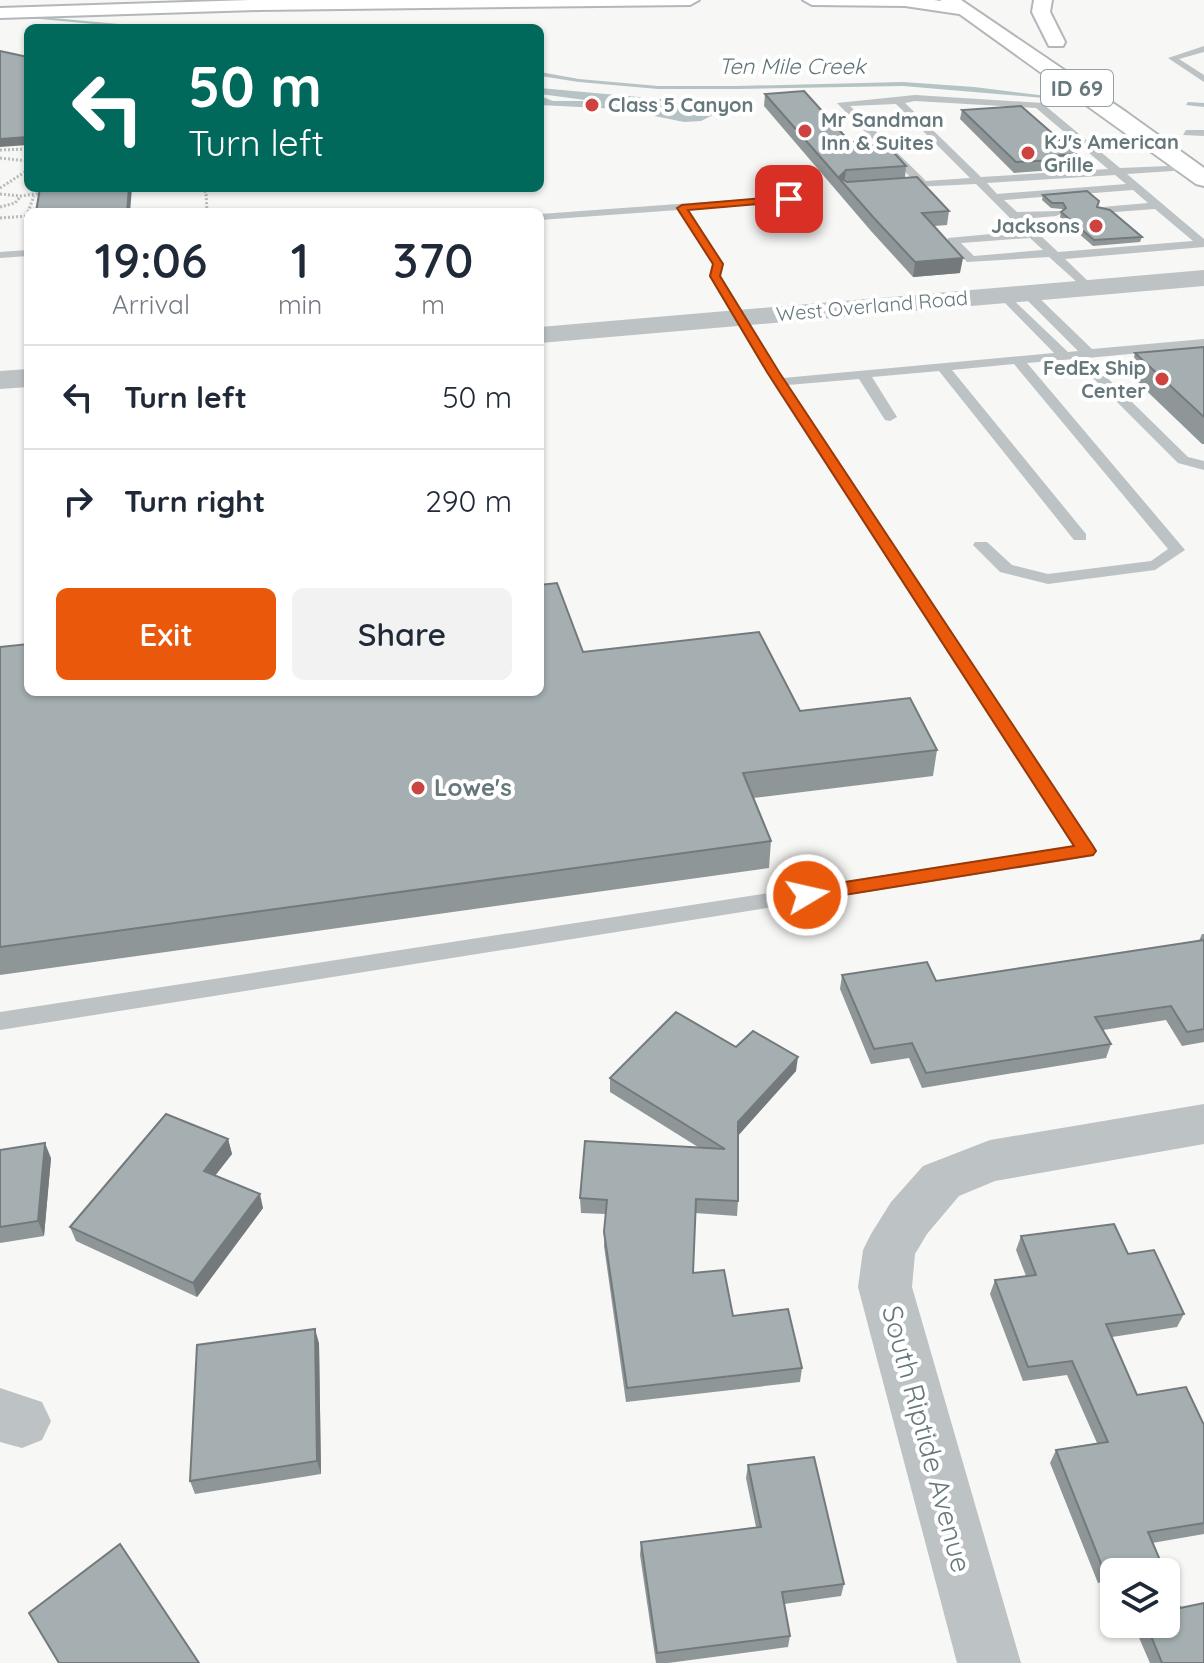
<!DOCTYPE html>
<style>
:root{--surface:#fff;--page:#f2f2f3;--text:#1f2937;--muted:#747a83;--line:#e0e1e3;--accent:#ea580c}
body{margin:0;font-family:Quicksand,sans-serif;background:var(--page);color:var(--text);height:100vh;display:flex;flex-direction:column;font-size:30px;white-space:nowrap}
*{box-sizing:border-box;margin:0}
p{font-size:26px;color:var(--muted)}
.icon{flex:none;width:44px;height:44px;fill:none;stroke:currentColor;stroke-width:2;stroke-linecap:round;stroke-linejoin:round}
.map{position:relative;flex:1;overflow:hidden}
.details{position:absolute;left:24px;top:208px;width:520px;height:488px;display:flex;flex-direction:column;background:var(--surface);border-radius:12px;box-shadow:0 2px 6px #0004}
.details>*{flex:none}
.banner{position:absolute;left:24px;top:24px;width:520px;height:168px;border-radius:12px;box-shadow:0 2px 6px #0004;background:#00695c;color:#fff;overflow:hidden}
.tools{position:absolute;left:1100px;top:1558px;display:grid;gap:16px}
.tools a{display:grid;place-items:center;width:80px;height:80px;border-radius:12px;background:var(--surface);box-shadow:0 2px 6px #0004;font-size:40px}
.pin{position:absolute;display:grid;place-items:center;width:68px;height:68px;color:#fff;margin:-34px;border-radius:16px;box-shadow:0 4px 12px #0006}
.me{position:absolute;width:88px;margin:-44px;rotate:81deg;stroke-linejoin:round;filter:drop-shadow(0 0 6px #0008)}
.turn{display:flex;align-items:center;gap:28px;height:168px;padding:0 32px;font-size:36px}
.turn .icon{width:104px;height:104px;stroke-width:2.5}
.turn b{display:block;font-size:56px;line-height:68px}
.eta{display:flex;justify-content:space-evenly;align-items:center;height:136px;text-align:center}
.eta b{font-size:48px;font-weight:600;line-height:56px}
.primary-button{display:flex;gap:16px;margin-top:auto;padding:16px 32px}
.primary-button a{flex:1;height:92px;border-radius:12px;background:var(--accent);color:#fff;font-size:32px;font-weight:600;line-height:92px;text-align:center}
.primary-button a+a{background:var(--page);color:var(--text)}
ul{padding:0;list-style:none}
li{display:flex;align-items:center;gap:24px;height:104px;padding:0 32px;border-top:2px solid var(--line)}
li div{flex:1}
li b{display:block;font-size:30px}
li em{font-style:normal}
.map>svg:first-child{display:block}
.water{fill:#b5c3c4}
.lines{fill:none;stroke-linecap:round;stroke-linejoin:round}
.stream{fill:#b5c3c4;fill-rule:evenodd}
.primary-casing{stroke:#b1b7b8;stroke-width:4}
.motorway-casing{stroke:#b3b7b9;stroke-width:4}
.path{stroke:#b7bbbc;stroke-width:3;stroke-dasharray:2 2;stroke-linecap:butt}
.service{fill:#bdc2c4;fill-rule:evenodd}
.minor{fill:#bdc2c4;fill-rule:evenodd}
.tertiary{fill:#bdc2c4;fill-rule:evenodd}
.primary{fill:#fff;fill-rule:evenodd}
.motorway{fill:#fff;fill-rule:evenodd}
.wall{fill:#8e9698}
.shaded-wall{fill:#747a7c}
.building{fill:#a5afb1;stroke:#747a7c;stroke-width:2}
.route{fill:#ea580c;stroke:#983908;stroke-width:2}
.poi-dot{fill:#cd4340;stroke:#fff;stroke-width:3}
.labels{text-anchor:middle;stroke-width:8;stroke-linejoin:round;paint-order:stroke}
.far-poi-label{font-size:20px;font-weight:bold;fill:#66787c;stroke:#fff;text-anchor:start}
.far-street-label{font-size:20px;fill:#66787c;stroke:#fff}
.far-water-label{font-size:22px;font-style:italic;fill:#617677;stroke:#fff}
.shield{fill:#fff;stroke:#94a0a3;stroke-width:2}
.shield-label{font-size:22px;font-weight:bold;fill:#66787c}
.poi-label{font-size:24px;font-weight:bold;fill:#66787c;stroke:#fff;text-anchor:start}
.near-street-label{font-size:28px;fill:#66787c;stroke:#fff}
</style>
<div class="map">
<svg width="1204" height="1663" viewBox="0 0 1204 1663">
<rect width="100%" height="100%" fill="#f7f7f5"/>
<!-- water -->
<path class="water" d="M 540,88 L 660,99 L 698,107 L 713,115 L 701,121 L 684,122 L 620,109 L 540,105 L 540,96 L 553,101 L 593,101 L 540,94 Z"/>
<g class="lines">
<!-- stream -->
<g class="stream">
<path d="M 31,16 L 152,27 L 154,28 L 136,28 L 29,18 Z"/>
<path d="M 540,72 L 579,79 L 658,86 L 737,86 L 903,82 L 974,87 L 1047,96 L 1044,98 L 903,86 L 737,89 L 658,89 L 579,82 L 540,76 Z"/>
<path d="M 1188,102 L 1204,103 L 1204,107 L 1186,105 Z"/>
</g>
<!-- primary casing -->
<g class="primary-casing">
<path id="primary" d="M 940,0 L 961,0 L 1126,112 L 1204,168 L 1204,186 L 1196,184 Z"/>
</g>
<!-- motorway casing -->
<g class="motorway-casing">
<g id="motorway">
<path d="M 250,0 L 699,0 L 690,5 L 259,10 L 0,18 L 0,8 Z"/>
<path d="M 803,0 L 934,0 L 965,5 L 968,9 L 959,14 L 905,6 L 812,5 Z"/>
<path d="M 1034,0 L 1052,0 L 1050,12 L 1065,42 L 1063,46 L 1049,46 L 1032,12 Z"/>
</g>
</g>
<!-- path -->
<g class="path">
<path d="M 0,150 L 28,149"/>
<path d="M 0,158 L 28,161"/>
<path d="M 0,188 L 28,170"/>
<path d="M 197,188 L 206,192 L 207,212"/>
<path d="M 0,194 L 21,196 L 44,193"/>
<path d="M 0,207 L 15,203 L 21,196"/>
<path d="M 28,212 L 34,196"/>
<path d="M 0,218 L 28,216"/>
</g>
<!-- service -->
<g class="service">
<path d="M 1204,46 L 1204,52 L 1179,59 L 1204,75 L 1204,82 L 1168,58 Z"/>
<path d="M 915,95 L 1042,103 L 1120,168 L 1192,165 L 1192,169 L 1188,170 L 1127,174 L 1204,239 L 1204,247 L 1065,259 L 1092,285 L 1094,288 L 1088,292 L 1049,257 L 967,262 L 948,242 L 948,238 L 1023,231 L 976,184 L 893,188 L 893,184 L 915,182 L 837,103 ZM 915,101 L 1036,108 L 1108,169 L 981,177 L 905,103 ZM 896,104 L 970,178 L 926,181 L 850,106 ZM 1115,175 L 1126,184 L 997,194 L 987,183 ZM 1133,190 L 1148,203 L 1102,207 L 1097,210 L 1102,213 L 1155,209 L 1193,241 L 1058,252 L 1023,219 L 1056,216 L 1062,213 L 1060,211 L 1017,212 L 1004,200 ZM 1030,238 L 1043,250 L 974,256 L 961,243 Z"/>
<path d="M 1186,130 L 1204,130 L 1204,136 L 1183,135 Z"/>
<path d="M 815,194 L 819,195 L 819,199 L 688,209 L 724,264 L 721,276 L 783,378 L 1054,353 L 1000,298 L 998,295 L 1004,291 L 1068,352 L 1078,351 L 1023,296 L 1023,290 L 1031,290 L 1092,349 L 1204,339 L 1204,347 L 1087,358 L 1188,457 L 1204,461 L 1204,470 L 1178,463 L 1074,359 L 1027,363 L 1185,550 L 1155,570 L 1048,584 L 1000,572 L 973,545 L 975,542 L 987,542 L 1012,565 L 1048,574 L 1151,561 L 1168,549 L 1014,364 L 952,370 L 1086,534 L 1086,540 L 1074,540 L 939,371 L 872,377 L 897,417 L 890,421 L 885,420 L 859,379 L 788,385 L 1093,846 L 1096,851 L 1093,856 L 0,1030 L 0,1012 L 1073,846 L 772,382 L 709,276 L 712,264 L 678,210 L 540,220 L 540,214 Z"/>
<path d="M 28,250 L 28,256 L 0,258 L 0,252 Z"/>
</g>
<!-- minor -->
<g class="minor">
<path d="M 1204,1104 L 1204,1144 L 995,1181 L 959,1196 L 927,1234 L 915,1254 L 912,1287 L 1021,1663 L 957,1663 L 858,1287 L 863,1250 L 871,1234 L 891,1202 L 923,1166 L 990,1140 Z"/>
<path d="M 0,1388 L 42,1402 L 51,1421 L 42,1440 L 22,1448 L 0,1442 Z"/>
</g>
<!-- tertiary -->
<g class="tertiary">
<path d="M 1204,270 L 1204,286 L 540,343 L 540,327 Z"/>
<path d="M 28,369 L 28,387 L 0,389 L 0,371 Z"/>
</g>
<!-- primary -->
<use href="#primary" class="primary"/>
<!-- motorway -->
<use href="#motorway" class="motorway"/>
</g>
<!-- wall -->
<g class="wall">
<path d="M 765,94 L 850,142 L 865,146 L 906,166 L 905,178 L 949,211 L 947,225 L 934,226 L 960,273 L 913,277 L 871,231 L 764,106 Z"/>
<path d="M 962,110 L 1076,154 L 1074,164 L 1055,165 L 1054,170 L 1014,173 L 960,119 Z"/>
<path d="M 1043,195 L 1097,207 L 1142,237 L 1140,242 L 1093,246 L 1060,217 L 1061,212 L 1063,210 L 1062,209 L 1051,208 L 1042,200 Z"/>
<path d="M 1204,347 L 1204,444 L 1202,444 L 1130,375 L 1135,353 Z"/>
<path d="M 0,647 L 583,652 L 937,750 L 933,776 L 753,798 L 771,841 L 769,868 L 0,975 Z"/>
<path d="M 1202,934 L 1204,934 L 1204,1042 L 1182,1046 L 1166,1020 L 1103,1030 L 1111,1044 L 1106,1058 L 922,1088 L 909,1058 L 871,1064 L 840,989 L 842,975 L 936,981 L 1199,941 Z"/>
<path d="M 736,1047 L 796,1071 L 738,1135 L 738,1201 L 737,1216 L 695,1213 L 693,1273 L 733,1316 L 802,1368 L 800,1382 L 626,1402 L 604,1246 L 606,1214 L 581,1213 L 580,1198 L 698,1147 L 610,1092 L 610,1078 Z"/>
<path d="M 228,1139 L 232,1154 L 215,1175 L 263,1208 L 197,1297 L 76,1241 L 70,1227 Z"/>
<path d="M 0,1150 L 51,1158 L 44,1236 L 0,1243 Z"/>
<path d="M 1021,1236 L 1128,1254 L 1184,1314 L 1177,1327 L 1112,1337 L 1137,1395 L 1204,1425 L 1204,1534 L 1152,1543 L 1165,1572 L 1114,1572 L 1114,1580 L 1098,1583 L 1050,1463 L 1056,1450 L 1097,1443 L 1067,1375 L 1023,1381 L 990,1294 L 995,1280 L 1026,1276 L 1016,1250 Z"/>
<path d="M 319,1343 L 321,1474 L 195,1494 L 190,1481 Z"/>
<path d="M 748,1465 L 844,1584 L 841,1596 L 784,1604 L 790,1636 L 788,1647 L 668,1663 L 656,1663 L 640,1555 L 641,1542 L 756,1527 L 746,1478 Z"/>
<path d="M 1133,1624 L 1166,1624 L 1204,1663 L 1150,1663 Z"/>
</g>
<!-- shaded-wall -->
<g class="shaded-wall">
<path d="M 28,137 L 28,145 L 0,147 L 0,139 Z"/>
<path d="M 846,170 L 844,184 L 839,178 Z"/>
<path d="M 129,188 L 132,188 L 130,212 L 127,212 Z"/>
<path d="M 963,258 L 960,273 L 913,277 L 915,262 Z"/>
<path d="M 798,1057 L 796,1071 L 737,1137 L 738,1122 Z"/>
<path d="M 228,1139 L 232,1154 L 208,1185 L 204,1171 Z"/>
<path d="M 45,1143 L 51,1158 L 44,1236 L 38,1221 Z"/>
<path d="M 260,1194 L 263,1208 L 197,1297 L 193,1283 Z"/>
<path d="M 315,1329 L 319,1343 L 321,1474 L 317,1461 Z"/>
</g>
<!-- building -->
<g class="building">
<path d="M 0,51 L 28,57 L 28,137 L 0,139 Z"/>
<path d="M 804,91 L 850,142 L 860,142 L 865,146 L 887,145 L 906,166 L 846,170 L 839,177 L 847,182 L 917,177 L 949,211 L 922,213 L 963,258 L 915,262 L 873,217 L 765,94 Z"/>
<path d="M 1021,106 L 1076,154 L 1051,156 L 1056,160 L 1016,162 L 962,110 Z"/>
<path d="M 40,188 L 129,188 L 127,212 L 36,212 Z"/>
<path d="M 1087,191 L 1099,201 L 1097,207 L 1110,210 L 1142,237 L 1094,240 L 1061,212 L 1066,208 L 1063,203 L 1052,203 L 1043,195 Z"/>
<path d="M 1204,347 L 1204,417 L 1135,353 Z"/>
<path d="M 557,583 L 583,652 L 759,632 L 800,711 L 910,698 L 937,750 L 743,773 L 771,841 L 0,947 L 0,647 L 28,644 L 28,692 L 540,692 L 540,585 Z"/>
<path d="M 1204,940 L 1204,1029 L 1187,1032 L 1171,1006 L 1095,1017 L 1111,1044 L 926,1073 L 912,1043 L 874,1049 L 842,975 L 927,962 L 936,981 Z"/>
<path d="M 676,1012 L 736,1047 L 753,1031 L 798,1057 L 738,1122 L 738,1201 L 696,1199 L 693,1273 L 724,1270 L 733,1316 L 788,1309 L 802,1368 L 627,1388 L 604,1232 L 607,1200 L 580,1198 L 585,1141 L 725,1149 L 610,1078 Z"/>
<path d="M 166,1114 L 228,1139 L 204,1171 L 260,1194 L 193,1283 L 70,1227 Z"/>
<path d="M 45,1143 L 38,1221 L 0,1227 L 0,1150 Z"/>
<path d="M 1114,1224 L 1128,1254 L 1154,1250 L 1184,1314 L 1106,1324 L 1137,1395 L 1186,1387 L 1204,1425 L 1204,1523 L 1148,1532 L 1165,1572 L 1124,1572 L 1122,1568 L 1104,1571 L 1056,1450 L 1108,1442 L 1072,1361 L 1028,1367 L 995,1280 L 1036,1275 L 1021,1236 Z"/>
<path d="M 315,1329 L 317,1461 L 190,1481 L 197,1345 Z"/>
<path d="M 814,1457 L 844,1584 L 782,1592 L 790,1636 L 657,1653 L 641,1542 L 761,1527 L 748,1465 Z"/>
<path d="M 120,1544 L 199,1663 L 59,1663 L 29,1613 Z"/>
<path d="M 1166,1575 L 1180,1608 L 1204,1603 L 1204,1663 L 1162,1663 L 1146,1624 L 1166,1624 Z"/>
</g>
<!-- route -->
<path class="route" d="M 789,196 L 792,201 L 688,210 L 723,264 L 720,276 L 779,372 L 1093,846 L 1096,851 L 1093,855 L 807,901 L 797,895 L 807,888 L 1074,846 L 767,372 L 710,276 L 713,264 L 677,208 L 682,205 Z"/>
<!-- markers -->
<g class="poi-dot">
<circle cx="592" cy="105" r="8"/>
<circle cx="805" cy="131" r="8"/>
<circle cx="1028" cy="153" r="8"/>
<circle cx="1096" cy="226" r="8"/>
<circle cx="1162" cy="379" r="8"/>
<circle cx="418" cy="788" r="8"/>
</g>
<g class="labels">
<!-- far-poi labels -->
<g class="far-poi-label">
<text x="608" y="112">Class 5 Canyon</text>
<text x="821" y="127">Mr Sandman<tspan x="821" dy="23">Inn &amp; Suites</tspan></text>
<text x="1044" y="149">KJ's American<tspan x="1044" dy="23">Grille</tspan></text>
<text x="1080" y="233" text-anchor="end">Jacksons</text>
<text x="1146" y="375" text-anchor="end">FedEx Ship<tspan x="1146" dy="23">Center</tspan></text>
</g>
<!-- far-street labels -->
<g class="far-street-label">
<text transform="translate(872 306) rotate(-5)" y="7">West Overland Road</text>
</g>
<!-- far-water labels -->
<g class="far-water-label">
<text x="792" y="74">Ten Mile Creek</text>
</g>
<!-- shield labels -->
<rect class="shield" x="1041" y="70" width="72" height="36" rx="6"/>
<g class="shield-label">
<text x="1077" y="96">ID 69</text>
</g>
<!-- poi labels -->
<g class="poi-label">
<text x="434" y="796">Lowe's</text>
</g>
<!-- near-street labels -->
<g class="near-street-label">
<text transform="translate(927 1439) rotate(75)" y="10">South Riptide Avenue</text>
</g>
</g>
</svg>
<div class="tools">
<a><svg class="icon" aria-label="layers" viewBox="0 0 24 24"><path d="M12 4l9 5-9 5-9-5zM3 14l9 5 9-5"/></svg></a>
</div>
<div class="pin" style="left:789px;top:199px;background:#d93025"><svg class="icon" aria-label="arrive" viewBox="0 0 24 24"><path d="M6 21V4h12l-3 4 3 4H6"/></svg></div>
<svg class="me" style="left:807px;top:895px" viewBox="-20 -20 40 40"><circle r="17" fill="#ea580c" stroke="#fff" stroke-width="3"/><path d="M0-11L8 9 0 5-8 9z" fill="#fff"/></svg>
<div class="banner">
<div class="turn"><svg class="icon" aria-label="left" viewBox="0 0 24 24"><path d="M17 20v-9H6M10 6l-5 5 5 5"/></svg><div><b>50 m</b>Turn left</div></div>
</div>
<section class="details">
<div class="eta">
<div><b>19:06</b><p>Arrival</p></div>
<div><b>1</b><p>min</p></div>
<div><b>370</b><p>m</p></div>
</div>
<ul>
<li><svg class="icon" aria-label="left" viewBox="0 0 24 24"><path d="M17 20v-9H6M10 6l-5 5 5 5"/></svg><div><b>Turn left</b></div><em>50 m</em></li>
<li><svg class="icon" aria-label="right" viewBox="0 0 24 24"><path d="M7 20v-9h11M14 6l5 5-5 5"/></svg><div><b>Turn right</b></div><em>290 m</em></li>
</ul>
<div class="primary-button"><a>Exit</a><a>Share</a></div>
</section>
</div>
